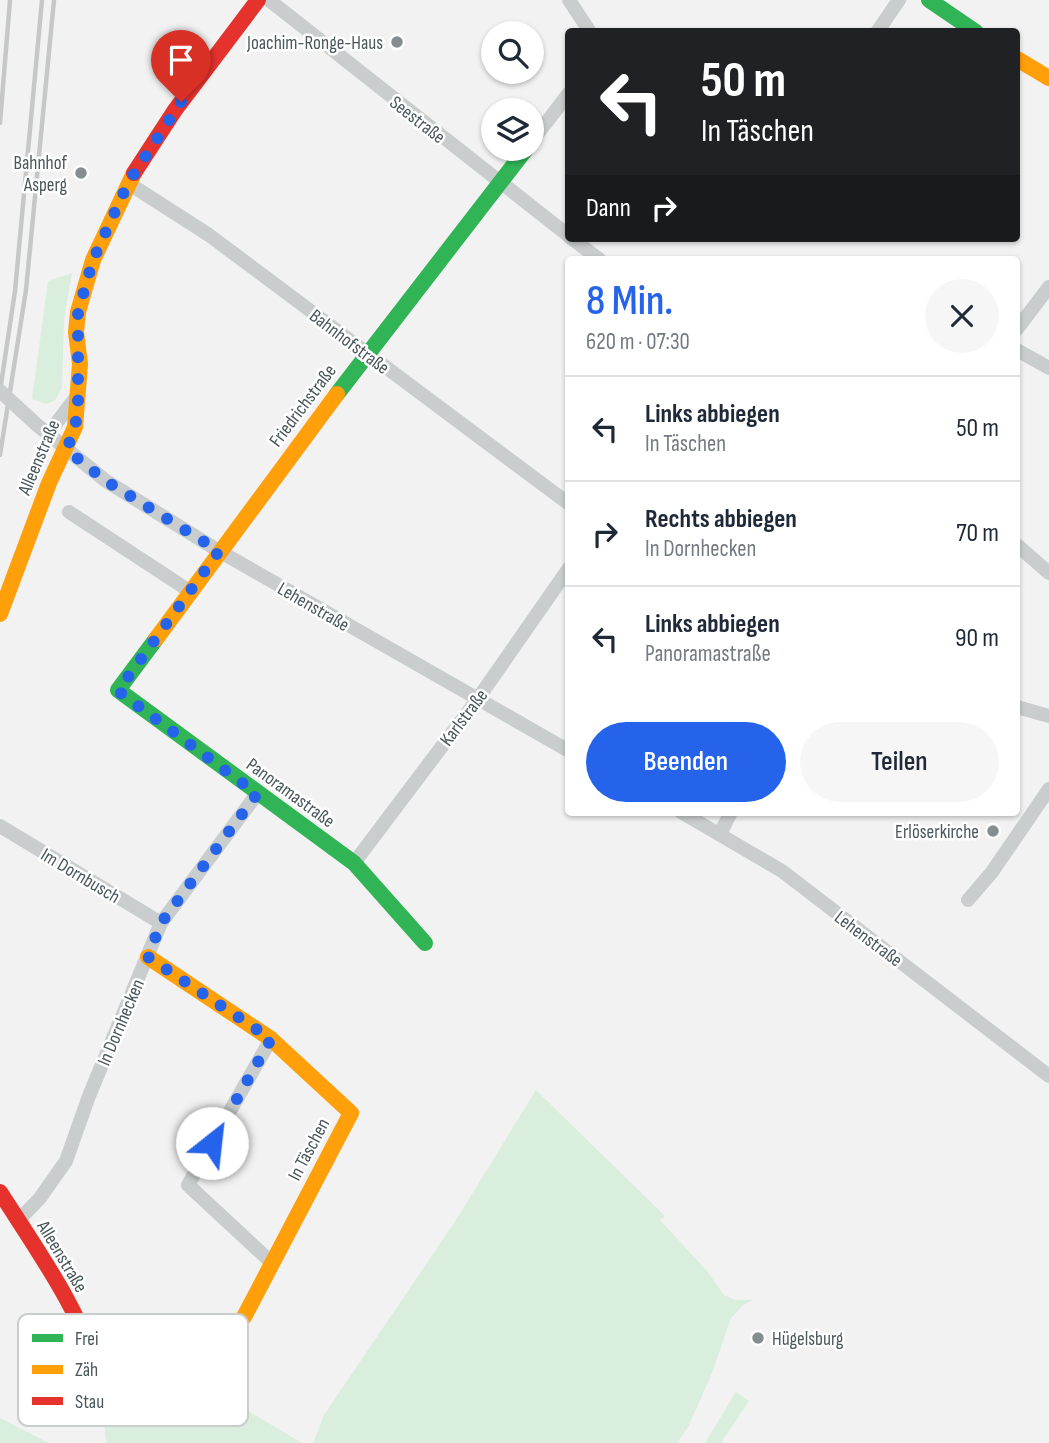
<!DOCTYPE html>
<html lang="de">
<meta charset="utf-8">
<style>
:root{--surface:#fff;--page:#f6f6f7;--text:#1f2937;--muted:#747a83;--line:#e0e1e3;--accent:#2563eb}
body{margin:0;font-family:"Sofia Sans Condensed",sans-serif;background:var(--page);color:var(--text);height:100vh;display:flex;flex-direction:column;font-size:26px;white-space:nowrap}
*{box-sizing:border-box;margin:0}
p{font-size:23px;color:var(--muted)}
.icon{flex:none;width:38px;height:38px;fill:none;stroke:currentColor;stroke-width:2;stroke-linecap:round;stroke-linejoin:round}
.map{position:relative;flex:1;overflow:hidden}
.details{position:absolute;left:565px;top:256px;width:455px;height:560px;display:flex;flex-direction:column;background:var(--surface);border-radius:7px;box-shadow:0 2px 5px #0004}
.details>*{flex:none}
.guide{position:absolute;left:565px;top:28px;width:455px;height:214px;border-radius:7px;box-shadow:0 2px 5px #0004;background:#202124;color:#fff;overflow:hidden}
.controls{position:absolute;left:481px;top:21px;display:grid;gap:14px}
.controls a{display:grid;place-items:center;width:63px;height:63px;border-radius:50%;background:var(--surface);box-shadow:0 2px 5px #0004;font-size:35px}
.pin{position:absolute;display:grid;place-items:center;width:60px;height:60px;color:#fff;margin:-72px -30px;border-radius:50% 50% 50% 0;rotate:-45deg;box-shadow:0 0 7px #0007}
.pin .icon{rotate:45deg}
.me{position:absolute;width:77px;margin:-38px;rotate:29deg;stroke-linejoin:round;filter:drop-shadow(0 0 5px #0008)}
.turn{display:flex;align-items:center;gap:24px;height:147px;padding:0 21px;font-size:32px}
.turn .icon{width:91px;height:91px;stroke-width:2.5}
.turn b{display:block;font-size:49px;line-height:60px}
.then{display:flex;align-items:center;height:66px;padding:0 21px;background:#0003;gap:14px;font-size:26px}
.round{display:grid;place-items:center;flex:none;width:74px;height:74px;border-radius:37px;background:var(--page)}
.overview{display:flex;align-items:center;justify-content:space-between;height:119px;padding:0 21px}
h1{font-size:42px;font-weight:600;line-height:52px;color:var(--accent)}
.action{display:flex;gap:14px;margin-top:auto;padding:14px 21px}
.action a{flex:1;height:80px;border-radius:42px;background:var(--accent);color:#fff;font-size:28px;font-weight:600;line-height:80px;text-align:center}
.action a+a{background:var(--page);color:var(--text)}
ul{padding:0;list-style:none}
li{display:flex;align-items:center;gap:21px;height:105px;padding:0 21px;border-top:2px solid var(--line)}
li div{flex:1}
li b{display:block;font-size:26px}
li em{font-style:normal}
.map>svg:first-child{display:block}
.green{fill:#d9eedd}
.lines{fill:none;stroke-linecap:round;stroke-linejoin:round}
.street{stroke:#cacdcd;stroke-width:14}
.fast{stroke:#30b455;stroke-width:16}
.slow{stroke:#ff9f0a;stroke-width:16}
.jam{stroke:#e5322d;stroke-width:16}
.rail{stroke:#c6c8c8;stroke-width:4.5}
.street-bridge{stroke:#cacdcd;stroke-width:14}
.route{stroke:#2563eb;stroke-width:12;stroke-dasharray:0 21.6}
.poi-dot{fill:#858d90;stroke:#fff;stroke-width:2.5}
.labels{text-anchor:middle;stroke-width:5;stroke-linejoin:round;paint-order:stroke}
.poi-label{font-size:19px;fill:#4a575c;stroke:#fff;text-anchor:end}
.street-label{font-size:19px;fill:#4a575c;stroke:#fff}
.key{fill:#fff;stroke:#c9cdce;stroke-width:2}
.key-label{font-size:19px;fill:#4a575c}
</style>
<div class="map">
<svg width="1049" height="1443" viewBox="0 0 1049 1443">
<rect width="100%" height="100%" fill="#f2f2f2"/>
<!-- green -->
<g class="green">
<path d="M 72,273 L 64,319 L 62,388 L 55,400 L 46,404 L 32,399 L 48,281 Z"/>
<path d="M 536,1090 L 665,1216 L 660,1220 L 707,1271 L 724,1295 L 735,1300 L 753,1300 L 743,1305 L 731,1318 L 712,1373 L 688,1427 L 677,1443 L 313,1443 L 324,1415 L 458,1217 Z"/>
<path d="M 164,1361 L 302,1443 L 106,1443 L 101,1382 Z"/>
<path d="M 736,1392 L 749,1401 L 721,1443 L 705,1443 Z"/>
<path d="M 0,1418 L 49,1443 L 0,1443 Z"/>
</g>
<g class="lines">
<!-- street -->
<g class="street">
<path d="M 269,0 L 569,236"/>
<path d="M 569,0 L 590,32"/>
<path d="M 877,32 L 899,0"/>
<path d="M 532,141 L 569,93"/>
<path d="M 128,183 L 209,235 L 569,504"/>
<path d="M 571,238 L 599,259"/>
<path d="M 1017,329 L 1049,287"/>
<path d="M 1017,350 L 1049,368"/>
<path d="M 37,425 L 106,481 L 219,551 L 569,751"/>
<path d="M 48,434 L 77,396"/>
<path d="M 69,512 L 191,592"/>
<path d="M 1017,545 L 1049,573"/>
<path d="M 1017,707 L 1049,716"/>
<path d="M 681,812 L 782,871 L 1049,1076"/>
<path d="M 0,826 L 161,923"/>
<path d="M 720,834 L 731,812"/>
<path d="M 354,863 L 477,700 L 569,568"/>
<path d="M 968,900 L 992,872 L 1049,789"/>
<path d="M 271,1039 L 188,1185 L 272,1263"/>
<path d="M 18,1221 L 40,1198 L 66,1161 L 89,1096 L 161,923 L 257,794"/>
</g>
<!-- fast -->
<g class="fast">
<path d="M 929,0 L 976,32"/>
<path d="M 337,394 L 526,149"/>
<path d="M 156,639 L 118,690 L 354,863 L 425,943"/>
</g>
<!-- slow -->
<g class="slow">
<path d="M 1017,59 L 1049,78"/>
<path d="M 0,614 L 49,483 L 75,427 L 80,364 L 76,332 L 78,312 L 93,260 L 134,173"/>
<path d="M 156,639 L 337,394"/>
<path d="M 148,957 L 271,1039 L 351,1113 L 244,1317 L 222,1336"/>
</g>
<!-- jam -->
<g class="jam">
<path d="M 134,173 L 175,110 L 258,0"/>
<path d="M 0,1192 C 39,1253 82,1312 101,1382 L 177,1357 L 222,1336"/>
</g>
<!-- rail -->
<g class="rail">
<path d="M 0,123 L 10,0"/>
<path d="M 0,391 L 15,291 L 42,0"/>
<path d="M 0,455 L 26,290 L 54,0"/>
</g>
<!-- street-bridge -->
<path class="street-bridge" d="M 0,391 L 37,425"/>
</g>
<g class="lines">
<!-- route -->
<path class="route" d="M 181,102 L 128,183 L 93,260 L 78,312 L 78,415 L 67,450 L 106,481 L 219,551 L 118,691 L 257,794 L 161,923 L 148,957 L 271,1039 L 212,1143"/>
</g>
<!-- markers -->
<g class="poi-dot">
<circle cx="397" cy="42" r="7"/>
<circle cx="81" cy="173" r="7"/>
<circle cx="993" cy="831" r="7"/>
<circle cx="758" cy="1338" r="7"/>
</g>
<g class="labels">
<!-- poi labels -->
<g class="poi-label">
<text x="383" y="49">Joachim-Ronge-Haus</text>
<text x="67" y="169">Bahnhof<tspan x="67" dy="22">Asperg</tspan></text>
<text x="979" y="838">Erlöserkirche</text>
<text x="772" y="1345" text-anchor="start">Hügelsburg</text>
</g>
<!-- street labels -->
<g class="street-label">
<text transform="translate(418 119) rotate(38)" y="7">Seestraße</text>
<text transform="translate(350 341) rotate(37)" y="7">Bahnhofstraße</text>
<text transform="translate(302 405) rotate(-53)" y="7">Friedrichstraße</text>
<text transform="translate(38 457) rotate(-67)" y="7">Alleenstraße</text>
<text transform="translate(314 606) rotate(30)" y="7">Lehenstraße</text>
<text transform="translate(463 717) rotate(-53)" y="7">Karlstraße</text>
<text transform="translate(291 792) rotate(36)" y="7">Panoramastraße</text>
<text transform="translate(81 875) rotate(31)" y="7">Im Dornbusch</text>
<text transform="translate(869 938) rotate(37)" y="7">Lehenstraße</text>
<text transform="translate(120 1022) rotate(-67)" y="7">In Dornhecken</text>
<text transform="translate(308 1149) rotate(-62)" y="7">In Täschen</text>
<text transform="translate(63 1256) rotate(59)" y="7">Alleenstraße</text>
</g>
</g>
<!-- legend -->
<rect x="18" y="1314" width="230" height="112" rx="10" class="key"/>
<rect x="32" y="1334" width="31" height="8" fill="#30b455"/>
<rect x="32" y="1365" width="31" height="9" fill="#ff9f0a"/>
<rect x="32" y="1397" width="31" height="8" fill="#e5322d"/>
<g class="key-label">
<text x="75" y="1345">Frei</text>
<text x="75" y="1376">Zäh</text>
<text x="75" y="1408">Stau</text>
</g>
</svg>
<div class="controls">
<a><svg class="icon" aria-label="search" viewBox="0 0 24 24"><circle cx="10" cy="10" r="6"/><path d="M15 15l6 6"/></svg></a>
<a><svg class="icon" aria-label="layers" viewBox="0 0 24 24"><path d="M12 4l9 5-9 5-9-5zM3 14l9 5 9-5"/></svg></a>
</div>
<div class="pin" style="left:181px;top:102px;background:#d93025"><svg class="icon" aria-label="arrive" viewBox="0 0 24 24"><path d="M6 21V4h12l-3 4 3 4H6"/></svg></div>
<svg class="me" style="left:212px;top:1143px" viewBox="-20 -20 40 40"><circle r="19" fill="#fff"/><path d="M0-13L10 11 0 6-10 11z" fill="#2563eb"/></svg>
<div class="guide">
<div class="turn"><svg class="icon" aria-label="left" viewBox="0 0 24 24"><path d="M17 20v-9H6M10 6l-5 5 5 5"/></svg><div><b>50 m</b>In Täschen</div></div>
<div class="then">Dann<svg class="icon" aria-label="right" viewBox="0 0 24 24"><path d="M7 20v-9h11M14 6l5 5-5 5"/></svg></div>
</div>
<section class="details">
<div class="overview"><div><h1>8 Min.</h1><p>620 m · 07:30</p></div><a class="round"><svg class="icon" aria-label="close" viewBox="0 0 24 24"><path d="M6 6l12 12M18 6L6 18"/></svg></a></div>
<ul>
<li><svg class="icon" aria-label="left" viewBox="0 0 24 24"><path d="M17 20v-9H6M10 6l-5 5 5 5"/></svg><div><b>Links abbiegen</b><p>In Täschen</p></div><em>50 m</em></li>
<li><svg class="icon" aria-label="right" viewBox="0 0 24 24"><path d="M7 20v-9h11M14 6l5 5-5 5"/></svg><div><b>Rechts abbiegen</b><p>In Dornhecken</p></div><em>70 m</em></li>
<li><svg class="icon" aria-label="left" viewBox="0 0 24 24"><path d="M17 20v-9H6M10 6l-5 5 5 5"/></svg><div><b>Links abbiegen</b><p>Panoramastraße</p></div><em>90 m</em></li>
</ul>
<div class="action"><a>Beenden</a><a>Teilen</a></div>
</section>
</div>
